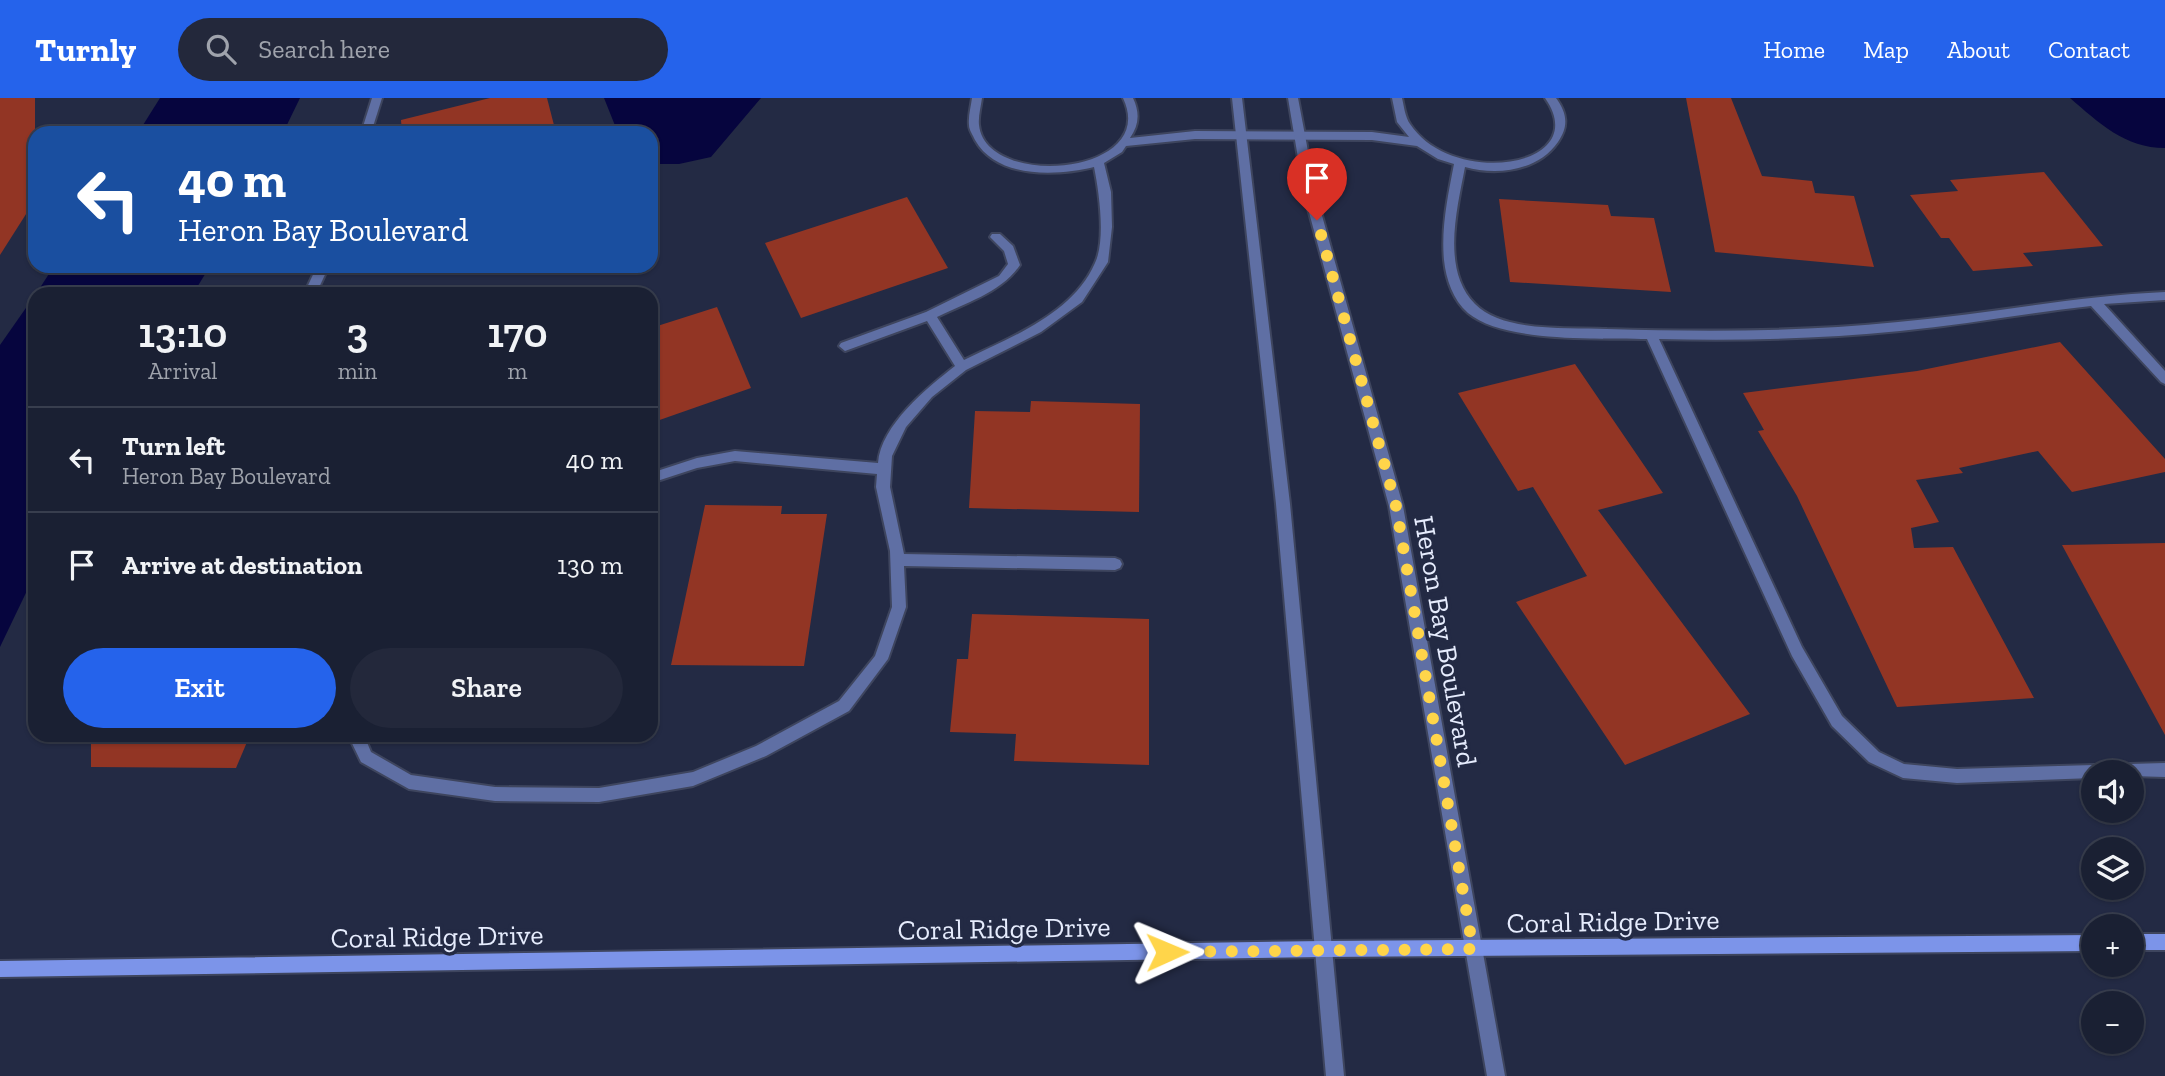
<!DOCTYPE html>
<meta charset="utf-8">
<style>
:root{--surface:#1a2033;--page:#23283b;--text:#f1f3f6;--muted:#9fa3ac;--line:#383e4e;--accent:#2563eb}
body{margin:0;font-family:"Zilla Slab",serif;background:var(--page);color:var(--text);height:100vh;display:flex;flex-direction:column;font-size:26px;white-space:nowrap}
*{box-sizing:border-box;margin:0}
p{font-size:23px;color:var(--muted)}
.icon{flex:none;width:38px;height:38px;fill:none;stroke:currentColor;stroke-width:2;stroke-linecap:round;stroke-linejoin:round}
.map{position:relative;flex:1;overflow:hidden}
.drawer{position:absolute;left:28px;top:189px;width:630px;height:455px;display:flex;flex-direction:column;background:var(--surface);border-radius:21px;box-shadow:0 2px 5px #0004,0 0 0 2px var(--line)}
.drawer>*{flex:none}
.guide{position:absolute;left:28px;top:28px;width:630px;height:147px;border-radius:21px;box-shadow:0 2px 5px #0004,0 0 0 2px var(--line);background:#1a4fa0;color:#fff;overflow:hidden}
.controls{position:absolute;left:2081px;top:662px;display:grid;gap:14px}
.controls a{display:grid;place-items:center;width:63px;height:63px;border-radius:50%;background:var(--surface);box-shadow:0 2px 5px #0004,0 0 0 2px var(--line);font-size:35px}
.pin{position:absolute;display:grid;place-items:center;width:60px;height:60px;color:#fff;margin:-72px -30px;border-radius:50% 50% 50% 0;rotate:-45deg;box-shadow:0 0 7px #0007}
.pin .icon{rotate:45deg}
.me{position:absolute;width:77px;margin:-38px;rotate:89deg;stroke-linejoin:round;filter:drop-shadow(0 0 5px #0008)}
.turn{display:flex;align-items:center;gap:24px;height:147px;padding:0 35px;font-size:32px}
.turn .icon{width:91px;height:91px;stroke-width:2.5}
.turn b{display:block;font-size:49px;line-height:60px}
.eta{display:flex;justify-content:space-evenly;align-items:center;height:119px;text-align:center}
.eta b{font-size:42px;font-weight:600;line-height:49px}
.primary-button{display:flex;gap:14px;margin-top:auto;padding:14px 35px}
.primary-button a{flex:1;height:80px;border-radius:42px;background:var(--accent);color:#fff;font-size:28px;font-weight:600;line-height:80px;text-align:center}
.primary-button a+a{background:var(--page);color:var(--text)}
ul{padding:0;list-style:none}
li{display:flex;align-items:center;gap:21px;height:105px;padding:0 35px;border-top:2px solid var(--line)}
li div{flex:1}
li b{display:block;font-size:26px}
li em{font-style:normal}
header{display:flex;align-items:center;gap:42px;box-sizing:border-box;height:98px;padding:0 35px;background:var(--accent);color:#fff}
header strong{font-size:33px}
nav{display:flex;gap:38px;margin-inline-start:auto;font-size:24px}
.search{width:490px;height:63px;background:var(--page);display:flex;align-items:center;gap:18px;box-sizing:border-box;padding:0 24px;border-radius:38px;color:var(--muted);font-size:26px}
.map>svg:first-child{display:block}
.water{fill:#06053e}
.building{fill:#923524}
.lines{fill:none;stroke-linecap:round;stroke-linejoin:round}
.minor-casing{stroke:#3e455e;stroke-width:4}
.tertiary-casing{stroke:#3e455e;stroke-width:4}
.secondary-casing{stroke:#3e455e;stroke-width:4}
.minor{fill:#5f6fa4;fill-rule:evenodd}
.tertiary{fill:#5f6fa4;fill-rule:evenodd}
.secondary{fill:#7c94e9;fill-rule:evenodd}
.route{stroke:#ffd54a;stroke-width:12;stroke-dasharray:0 21.6}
.labels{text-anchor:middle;stroke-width:7;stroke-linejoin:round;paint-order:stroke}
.street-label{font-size:28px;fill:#e6ecfd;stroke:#232a44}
</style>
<header>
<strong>Turnly</strong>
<div class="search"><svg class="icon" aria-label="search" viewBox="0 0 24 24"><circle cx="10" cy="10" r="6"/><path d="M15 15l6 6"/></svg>Search here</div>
<nav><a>Home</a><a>Map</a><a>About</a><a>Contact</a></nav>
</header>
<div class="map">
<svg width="2165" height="978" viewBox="0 0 2165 978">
<rect width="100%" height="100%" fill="#232a44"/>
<!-- water -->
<g class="water">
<path d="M 160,0 L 300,0 L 283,35 L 138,35 Z"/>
<path d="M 604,0 L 761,0 L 711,59 L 679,66 L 651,66 L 651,35 L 618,35 Z"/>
<path d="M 2070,0 L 2165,0 L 2165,50 C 2125,50 2099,25 2070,0 Z"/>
<path d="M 54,168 L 210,168 L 193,196 L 36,196 Z"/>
<path d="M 35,197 L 35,476 L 0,549 L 0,247 Z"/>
</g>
<!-- building -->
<g class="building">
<path d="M 0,0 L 35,0 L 35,102 L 0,157 Z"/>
<path d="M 490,0 L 547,0 L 556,35 L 402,35 L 401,22 Z"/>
<path d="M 1686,0 L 1731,0 L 1762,78 L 1812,83 L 1815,95 L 1854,98 L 1874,169 L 1715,154 Z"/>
<path d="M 2044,74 L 2103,148 L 2023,155 L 2033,168 L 1973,173 L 1949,140 L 1941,140 L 1910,97 L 1958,93 L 1950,82 Z"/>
<path d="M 907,99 L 948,170 L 801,220 L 765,145 Z"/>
<path d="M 1499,101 L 1608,107 L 1611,118 L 1654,120 L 1671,194 L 1510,184 Z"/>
<path d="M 717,209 L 751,290 L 651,325 L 651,230 Z"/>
<path d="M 2060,244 L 2165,361 L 2165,374 L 2072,394 L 2038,353 L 1959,370 L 1963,375 L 1916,382 L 1939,424 L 1911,430 L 1914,450 L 1953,449 L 2034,600 L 1897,609 L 1797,398 L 1758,333 L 1764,332 L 1743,295 L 1917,273 Z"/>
<path d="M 1575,266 L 1663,395 L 1598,412 L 1750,616 L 1625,667 L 1516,504 L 1587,478 L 1533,389 L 1518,393 L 1458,295 Z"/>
<path d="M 1031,303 L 1140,306 L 1139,414 L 969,410 L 975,313 L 1030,314 Z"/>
<path d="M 705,407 L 782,408 L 781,416 L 827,416 L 804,568 L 671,567 Z"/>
<path d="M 2165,445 L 2165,637 L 2062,447 Z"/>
<path d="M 972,516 L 1149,521 L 1149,667 L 1014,663 L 1016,636 L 950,634 L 957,561 L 968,561 Z"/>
<path d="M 91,637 L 250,637 L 236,670 L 91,669 Z"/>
</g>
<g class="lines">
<!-- minor casing -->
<g class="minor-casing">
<g id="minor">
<path d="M 372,0 L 382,0 L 371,35 L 361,35 Z"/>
<path d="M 972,0 L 982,0 C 981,8 978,19 979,27 C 986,92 1160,77 1123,0 L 1133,0 C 1140,15 1139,27 1130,40 L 1195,33 L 1372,34 L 1409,39 L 1397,24 L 1392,0 L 1402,0 C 1404,8 1405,19 1410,26 C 1453,91 1594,69 1545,0 L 1556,0 C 1567,15 1569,28 1558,44 C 1538,73 1497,78 1465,69 C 1457,111 1441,172 1475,206 C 1503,235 1570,229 1607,231 C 1704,234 1801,234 1898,224 C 1988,216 2075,198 2165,194 L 2165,202 L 2104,206 L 2165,273 L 2165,286 L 2161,284 L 2091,208 C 2027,215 1964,227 1900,233 C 1820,241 1739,243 1659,241 L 1802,549 L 1842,618 L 1879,654 L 1904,666 L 1957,671 L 2165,665 L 2165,679 L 2132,678 L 2132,674 L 2093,674 L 2093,680 L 1957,685 L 1903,680 L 1869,664 L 1832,628 L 1792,558 L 1647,241 C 1601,240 1504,245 1468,215 C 1453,202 1446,181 1444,162 C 1441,130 1448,97 1454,66 L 1438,61 L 1417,48 L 1372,42 L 1195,41 L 1126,48 L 1122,54 L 1104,65 L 1111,94 L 1112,129 L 1108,164 L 1082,204 L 1041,234 L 966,272 L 932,299 L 906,329 L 892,358 L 890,389 L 904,456 L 1115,460 L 1120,462 L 1122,466 L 1120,470 L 1115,472 L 904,468 L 906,509 L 888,561 L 849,613 L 766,658 L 693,688 L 599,704 L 495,703 L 409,691 L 361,664 L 348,637 L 364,637 L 371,654 L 411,677 L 495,689 L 599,690 L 693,674 L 756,648 L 839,603 L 875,558 L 892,509 L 890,453 L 876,389 L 877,376 L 735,363 L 697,370 L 651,385 L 651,375 L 697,360 L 735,353 L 878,365 C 881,327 927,290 955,268 L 927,223 L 845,253 L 839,248 L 841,245 L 926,214 L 999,178 L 1008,166 L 1004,153 L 990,139 L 992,136 L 1000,136 L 1013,148 L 1020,167 C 1002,194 966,205 937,219 L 964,262 C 1011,239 1073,216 1095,165 C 1106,142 1099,93 1094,69 C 1057,78 997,81 975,42 C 973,37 969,32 969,27 C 968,19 971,8 972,0 Z"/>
<path d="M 317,168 L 329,168 L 316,196 L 304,196 Z"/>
</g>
</g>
<!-- tertiary casing -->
<g class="tertiary-casing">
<g id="tertiary">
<path d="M 1232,0 L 1242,0 L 1290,406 L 1344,978 L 1326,978 L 1276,406 Z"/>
<path d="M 1288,0 L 1298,0 L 1316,96 L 1403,408 L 1505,978 L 1487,978 L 1389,408 L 1304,96 Z"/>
</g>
</g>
<!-- secondary casing -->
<g class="secondary-casing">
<g id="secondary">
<rect x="2132" y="836" width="33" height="16"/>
<path d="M 2093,837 L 2093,853 L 1323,859 L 0,879 L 0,863 L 1323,843 Z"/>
</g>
</g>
<!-- minor -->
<use href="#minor" class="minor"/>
<!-- tertiary -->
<use href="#tertiary" class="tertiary"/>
<!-- secondary -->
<use href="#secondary" class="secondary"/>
</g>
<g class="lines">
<!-- route -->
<path class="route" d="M 1167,854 L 1473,851 L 1396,408 L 1317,122"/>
</g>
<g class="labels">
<!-- street labels -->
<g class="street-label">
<text transform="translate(1446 543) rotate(80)" y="10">Heron Bay Boulevard</text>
<text transform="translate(1613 823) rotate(-1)" y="10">Coral Ridge Drive</text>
<text transform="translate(1004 830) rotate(-1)" y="10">Coral Ridge Drive</text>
<text transform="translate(437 838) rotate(-1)" y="10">Coral Ridge Drive</text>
</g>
</g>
</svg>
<div class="controls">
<a><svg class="icon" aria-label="sound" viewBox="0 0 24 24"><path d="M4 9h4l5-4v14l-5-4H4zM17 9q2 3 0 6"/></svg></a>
<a><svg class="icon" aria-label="layers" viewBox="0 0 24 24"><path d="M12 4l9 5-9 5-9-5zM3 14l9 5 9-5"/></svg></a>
<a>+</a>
<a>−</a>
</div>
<div class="pin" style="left:1317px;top:122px;background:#d93025"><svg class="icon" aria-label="arrive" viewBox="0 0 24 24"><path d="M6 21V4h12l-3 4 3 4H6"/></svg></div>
<svg class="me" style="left:1167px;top:854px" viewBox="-20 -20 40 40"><path d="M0-17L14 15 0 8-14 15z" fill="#ffd54a" stroke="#fff" stroke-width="4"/></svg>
<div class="guide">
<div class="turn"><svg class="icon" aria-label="left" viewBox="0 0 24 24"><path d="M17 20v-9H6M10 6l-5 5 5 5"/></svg><div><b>40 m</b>Heron Bay Boulevard</div></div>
</div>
<section class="drawer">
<div class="eta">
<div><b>13:10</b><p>Arrival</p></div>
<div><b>3</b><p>min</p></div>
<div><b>170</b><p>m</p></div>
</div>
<ul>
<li><svg class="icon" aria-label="left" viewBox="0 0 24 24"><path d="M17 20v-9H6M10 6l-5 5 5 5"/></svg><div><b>Turn left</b><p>Heron Bay Boulevard</p></div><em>40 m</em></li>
<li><svg class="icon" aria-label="arrive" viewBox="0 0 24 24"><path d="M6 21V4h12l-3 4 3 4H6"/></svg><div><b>Arrive at destination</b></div><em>130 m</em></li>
</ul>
<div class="primary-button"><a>Exit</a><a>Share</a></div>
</section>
</div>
